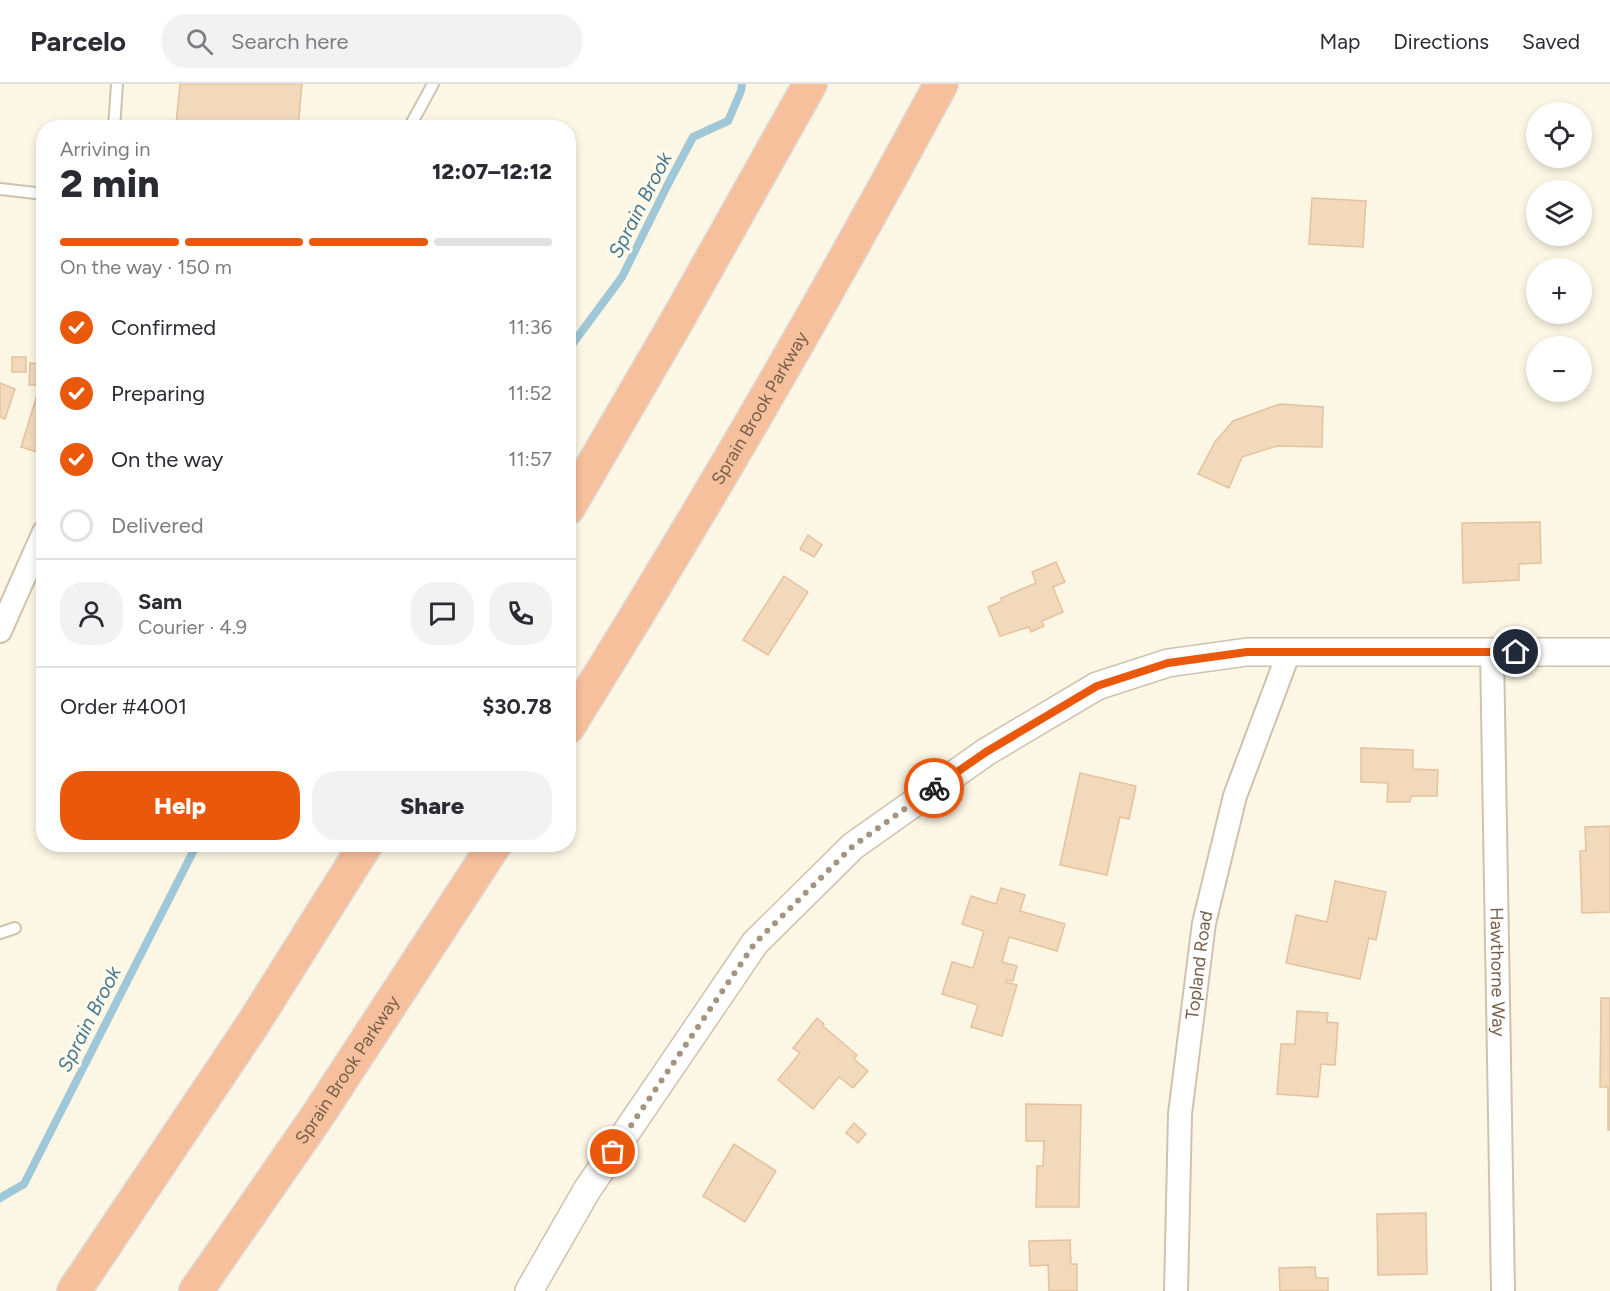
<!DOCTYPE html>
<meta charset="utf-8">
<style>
body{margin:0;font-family:Figtree,sans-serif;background:#f2f2f3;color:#2b2b33;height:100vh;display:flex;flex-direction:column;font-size:22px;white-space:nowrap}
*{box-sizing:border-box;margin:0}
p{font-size:20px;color:#7c7c81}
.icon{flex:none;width:33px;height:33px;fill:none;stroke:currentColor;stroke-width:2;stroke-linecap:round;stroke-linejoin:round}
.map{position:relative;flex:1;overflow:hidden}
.sheet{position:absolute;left:36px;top:36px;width:540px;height:732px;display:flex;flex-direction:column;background:#fff;border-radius:24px;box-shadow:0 3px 9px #0003}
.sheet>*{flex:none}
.buttons{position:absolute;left:1526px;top:18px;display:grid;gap:12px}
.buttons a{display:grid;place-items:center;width:66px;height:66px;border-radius:50%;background:#fff;box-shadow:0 3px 9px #0003;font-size:30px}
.pin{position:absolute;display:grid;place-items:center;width:51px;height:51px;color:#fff;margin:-26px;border:3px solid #fff;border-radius:50%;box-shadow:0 2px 6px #0007}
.courier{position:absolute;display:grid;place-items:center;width:60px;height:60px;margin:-30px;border:4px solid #ea580c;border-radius:50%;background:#fff;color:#222;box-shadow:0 2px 8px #0007}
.overview em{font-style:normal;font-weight:800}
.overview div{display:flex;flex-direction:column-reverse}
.overview{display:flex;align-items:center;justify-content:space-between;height:102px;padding:0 24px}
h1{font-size:39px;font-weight:800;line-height:45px}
.bar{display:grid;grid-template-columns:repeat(4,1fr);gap:9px 6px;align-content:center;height:72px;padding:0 24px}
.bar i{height:8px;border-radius:4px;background:#e1e1e2}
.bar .selected{background:#ea580c}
.bar p{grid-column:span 4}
.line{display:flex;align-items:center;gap:15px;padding:0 24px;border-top:2px solid #e1e1e2}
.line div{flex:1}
.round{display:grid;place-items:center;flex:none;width:63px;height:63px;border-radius:24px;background:#f2f2f3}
ol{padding:0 24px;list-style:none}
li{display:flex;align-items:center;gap:18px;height:66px}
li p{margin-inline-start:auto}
li .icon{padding:6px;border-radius:50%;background:#ea580c;color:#fff;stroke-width:4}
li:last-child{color:#7c7c81}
li i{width:33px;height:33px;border:3px solid #e1e1e2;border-radius:50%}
.primary-button{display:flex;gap:12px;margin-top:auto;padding:12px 24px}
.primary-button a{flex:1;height:69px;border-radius:24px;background:#ea580c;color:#fff;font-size:24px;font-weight:800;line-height:69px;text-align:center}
.primary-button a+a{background:#f2f2f3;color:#2b2b33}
header{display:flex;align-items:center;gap:36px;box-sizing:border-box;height:84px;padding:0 30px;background:#fff;border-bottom:2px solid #e1e1e2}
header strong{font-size:28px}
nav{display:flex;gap:33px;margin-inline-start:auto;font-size:21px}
.search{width:420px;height:54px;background:#f2f2f3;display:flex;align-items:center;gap:15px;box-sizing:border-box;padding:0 21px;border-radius:24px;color:#7c7c81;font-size:22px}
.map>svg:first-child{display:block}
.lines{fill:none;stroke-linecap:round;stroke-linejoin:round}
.stream{stroke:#9fc7d8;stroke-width:8}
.building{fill:#f2d9bc;stroke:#e5c29d;stroke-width:1.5}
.service-casing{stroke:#d0c2ae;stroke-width:14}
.minor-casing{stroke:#d0c2ae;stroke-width:26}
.tertiary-casing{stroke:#d0c2ae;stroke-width:30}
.motorway-casing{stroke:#ded9d4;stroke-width:36}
.service{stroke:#fff;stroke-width:10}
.minor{stroke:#fff;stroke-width:22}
.tertiary{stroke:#fff;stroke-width:27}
.motorway{stroke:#f7c09c;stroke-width:33}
.done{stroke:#a59580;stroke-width:6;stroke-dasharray:0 10.8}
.route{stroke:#ea580c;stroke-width:8}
.labels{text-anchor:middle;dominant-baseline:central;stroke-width:6;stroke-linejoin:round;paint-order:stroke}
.street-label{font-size:18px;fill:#76604a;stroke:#fffaeb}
.water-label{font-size:20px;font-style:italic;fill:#467990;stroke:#fffaeb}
</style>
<header>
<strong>Parcelo</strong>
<div class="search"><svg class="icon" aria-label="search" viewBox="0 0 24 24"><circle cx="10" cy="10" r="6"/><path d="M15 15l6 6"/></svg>Search here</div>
<nav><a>Map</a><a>Directions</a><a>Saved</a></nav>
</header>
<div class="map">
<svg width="1610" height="1207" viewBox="0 0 1610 1207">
<rect width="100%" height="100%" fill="#fcf7e5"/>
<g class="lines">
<g class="stream">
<path d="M568,266L622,193L668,100L693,53L728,37L741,7L742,0"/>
<path d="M0,1114L24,1100L197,760"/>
</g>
</g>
<g class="building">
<path d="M180,0H302L298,44H209L176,40Z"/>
<path d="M1312,114L1366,117L1363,163L1309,160Z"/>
<path d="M44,266V301H29L30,279L43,280Z"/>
<rect x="12" y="273" width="14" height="15"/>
<path d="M0,299L15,305L5,335L0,333Z"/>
<path d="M38,308L44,310V370L21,363Z"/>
<path d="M1280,320L1323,323L1322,363L1277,362L1242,373L1229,404L1198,390L1215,358L1233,337Z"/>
<path d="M1540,438L1541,479L1519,480V496L1463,499L1462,439Z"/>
<path d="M808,451L822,461L814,473L800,465Z"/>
<path d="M1056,478L1065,498L1053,503L1063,528L1042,537L1044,542L1031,548L1029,543L1000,552L988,523L1002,517L1001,514L1036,499L1032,488Z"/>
<path d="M784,492L808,508L768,571L743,556Z"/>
<path d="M1361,664L1413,666V685L1438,686L1437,712H1411L1410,718H1387L1388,699L1361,698Z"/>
<path d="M1080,689L1136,702L1129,735L1120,733L1107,791L1060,781Z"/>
<path d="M1610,742V828L1582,829L1580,767H1586L1585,743Z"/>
<path d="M1335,797L1386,808L1376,856L1369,854L1360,895L1286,879L1296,831L1327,838Z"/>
<path d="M1001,804L1025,811L1020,827L1065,840L1057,867L1009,853L1002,878L1017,882L1013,897L1007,896L1006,898L1017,901L1002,952L971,943L978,921L942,910L952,878L973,884L984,847L962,840L971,812L996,820Z"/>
<path d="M1601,914H1610V1046H1608V1003H1600Z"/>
<path d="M1297,927L1328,929L1327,938L1338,939L1335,981L1321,980L1318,1013L1277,1010L1281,960H1295Z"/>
<path d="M817,934L824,940L823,942L857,971L854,975L868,987L853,1004L839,993L813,1025L778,996L800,969L793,964Z"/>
<path d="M1026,1020L1081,1021L1079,1123H1036L1037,1082H1043L1044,1057H1026Z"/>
<path d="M854,1039L866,1050L858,1059L846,1049Z"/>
<path d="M734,1060L776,1087L745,1138L703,1112Z"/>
<path d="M1426,1129L1427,1190L1378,1191L1377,1130Z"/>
<path d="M1070,1156L1071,1180H1077V1207H1049L1048,1181L1030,1182L1029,1157Z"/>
<path d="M1315,1183L1316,1194H1328V1207H1280L1279,1184Z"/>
</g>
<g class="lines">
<defs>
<g id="service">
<path d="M114,44L117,0"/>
<path d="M409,44L433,0"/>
<path d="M0,105L44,110"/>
<path d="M0,849L15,844"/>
</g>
<g id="minor">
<path d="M0,547L44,448"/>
<path id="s1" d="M1492,568L1503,1207"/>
<path id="s2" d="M1176,1207L1180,1030L1204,839L1235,712L1289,568"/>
</g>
<path id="tertiary" d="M529,1207L587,1106L755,859L853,762L986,668L1097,602L1168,579L1247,568H1610"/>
<g id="motorway">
<path d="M568,424L678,235L810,0"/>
<path id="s3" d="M568,643C699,433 824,218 941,0"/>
<path d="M74,1207L253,940L366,760"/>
<path id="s4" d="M196,1207L316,1034L495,760"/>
</g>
</defs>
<use href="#service" class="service-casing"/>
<use href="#minor" class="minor-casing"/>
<use href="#tertiary" class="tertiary-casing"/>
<use href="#motorway" class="motorway-casing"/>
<use href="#service" class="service"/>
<use href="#minor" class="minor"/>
<use href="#tertiary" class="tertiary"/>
<use href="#motorway" class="motorway"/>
</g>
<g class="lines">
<path class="done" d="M613,1068L755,859L853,762L934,704"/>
<path class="route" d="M934,704L986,668L1097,602L1168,579L1247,568H1516"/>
</g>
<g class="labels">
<g class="street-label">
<text stroke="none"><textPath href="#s3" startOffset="372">Sprain Brook Parkway</textPath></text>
<text stroke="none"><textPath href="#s2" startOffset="327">Topland Road</textPath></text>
<text stroke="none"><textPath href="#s1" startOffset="320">Hawthorne Way</textPath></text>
<text stroke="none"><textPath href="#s4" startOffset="268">Sprain Brook Parkway</textPath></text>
</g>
<g class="water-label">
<text transform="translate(640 121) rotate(-63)">Sprain Brook</text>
<text transform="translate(89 935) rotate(-63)">Sprain Brook</text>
</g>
</g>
</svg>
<div class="buttons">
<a><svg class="icon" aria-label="locate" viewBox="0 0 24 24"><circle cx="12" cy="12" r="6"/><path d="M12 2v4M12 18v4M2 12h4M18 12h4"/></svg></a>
<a><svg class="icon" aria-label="layers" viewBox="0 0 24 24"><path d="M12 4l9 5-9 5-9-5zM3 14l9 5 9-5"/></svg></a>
<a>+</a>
<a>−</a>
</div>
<div class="pin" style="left:613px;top:1068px;background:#ea580c"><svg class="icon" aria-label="bag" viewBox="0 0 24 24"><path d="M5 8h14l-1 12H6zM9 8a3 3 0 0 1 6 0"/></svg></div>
<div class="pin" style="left:1516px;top:568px;background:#1f2937"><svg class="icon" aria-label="home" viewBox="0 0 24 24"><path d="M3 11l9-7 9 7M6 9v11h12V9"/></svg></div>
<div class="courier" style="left:934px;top:704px"><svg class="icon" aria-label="bike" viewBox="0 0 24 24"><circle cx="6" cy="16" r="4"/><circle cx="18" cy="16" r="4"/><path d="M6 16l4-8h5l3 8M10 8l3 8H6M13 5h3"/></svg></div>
<section class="sheet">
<div class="overview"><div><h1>2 min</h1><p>Arriving in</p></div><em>12:07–12:12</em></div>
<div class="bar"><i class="selected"></i><i class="selected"></i><i class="selected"></i><i></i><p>On the way · 150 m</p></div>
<ol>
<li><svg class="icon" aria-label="check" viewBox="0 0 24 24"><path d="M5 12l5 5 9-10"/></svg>Confirmed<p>11:36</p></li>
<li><svg class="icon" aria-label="check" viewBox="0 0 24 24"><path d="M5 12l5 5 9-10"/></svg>Preparing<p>11:52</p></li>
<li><svg class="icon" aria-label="check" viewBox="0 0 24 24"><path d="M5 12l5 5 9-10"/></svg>On the way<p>11:57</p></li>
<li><i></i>Delivered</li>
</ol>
<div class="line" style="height:108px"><a class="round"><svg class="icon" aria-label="person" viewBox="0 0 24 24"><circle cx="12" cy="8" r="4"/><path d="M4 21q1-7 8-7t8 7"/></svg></a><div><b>Sam</b><p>Courier · 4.9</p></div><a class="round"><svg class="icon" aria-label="chat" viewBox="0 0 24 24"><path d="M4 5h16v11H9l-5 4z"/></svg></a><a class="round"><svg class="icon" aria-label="phone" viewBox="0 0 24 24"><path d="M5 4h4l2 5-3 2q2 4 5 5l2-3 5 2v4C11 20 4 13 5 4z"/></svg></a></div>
<div class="line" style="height:78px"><div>Order #4001</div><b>$30.78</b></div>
<div class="primary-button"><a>Help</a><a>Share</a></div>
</section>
</div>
